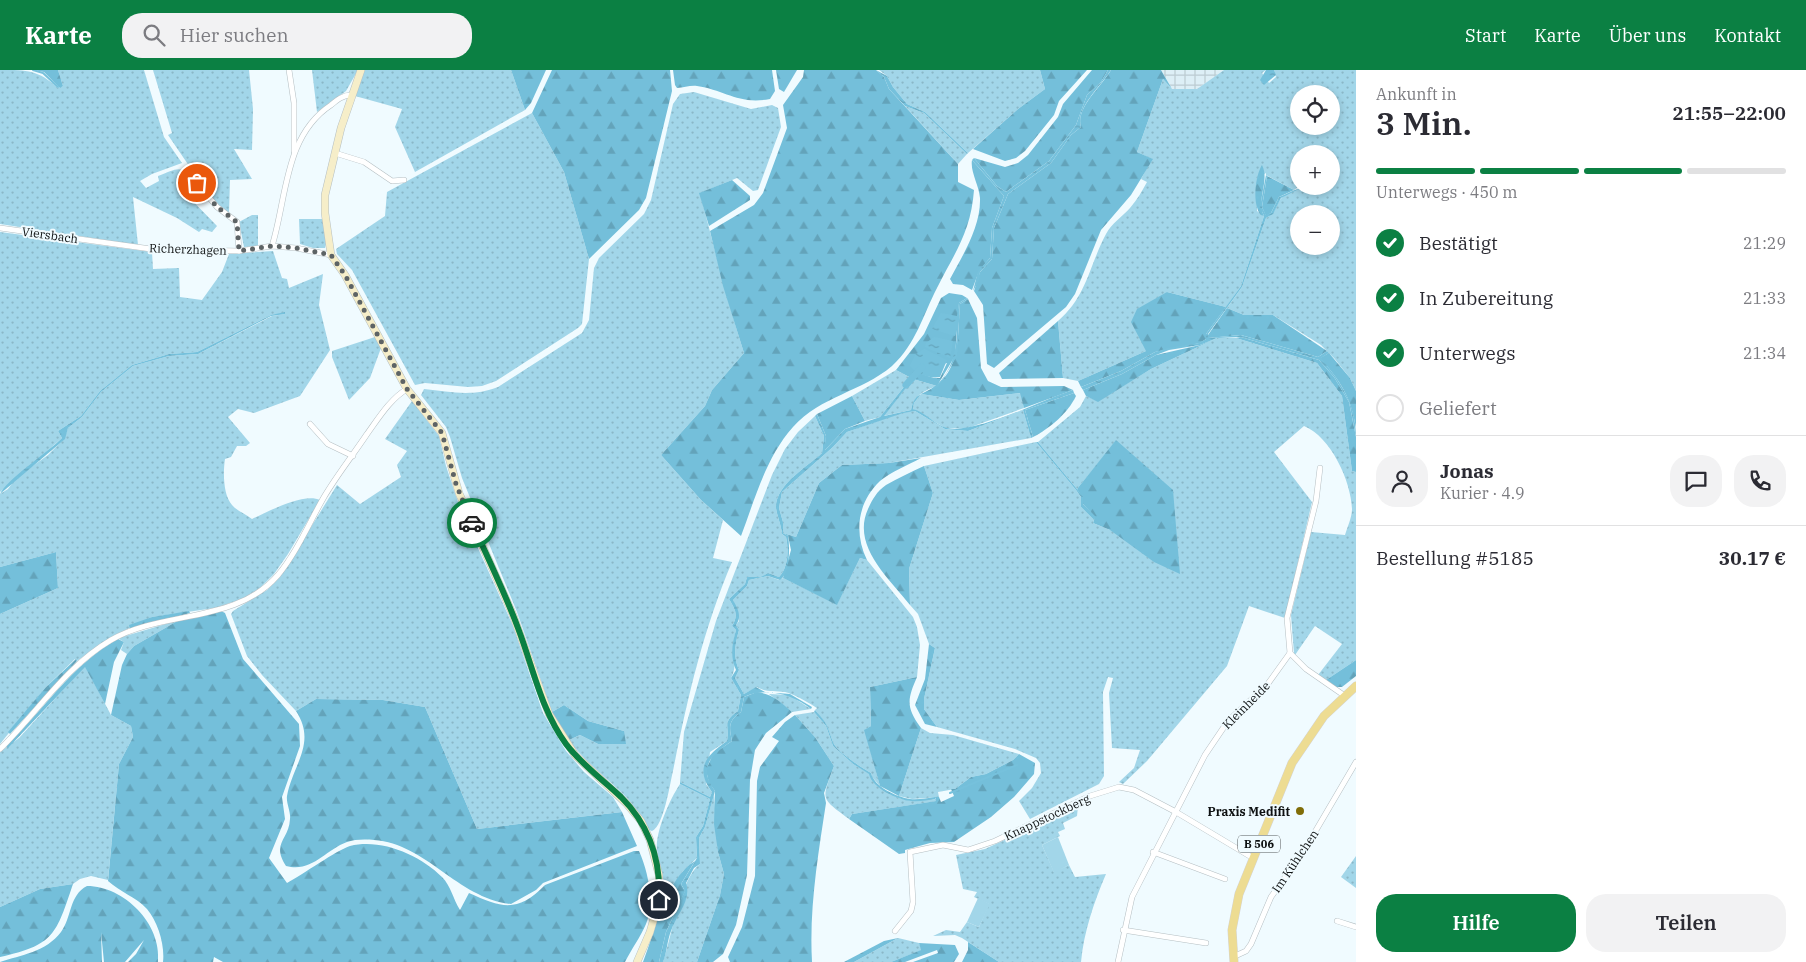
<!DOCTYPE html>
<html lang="de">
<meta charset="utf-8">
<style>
body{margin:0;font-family:"IBM Plex Serif",serif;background:#f2f2f3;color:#2b2b33;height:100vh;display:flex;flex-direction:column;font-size:19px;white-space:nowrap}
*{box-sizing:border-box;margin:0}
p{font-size:16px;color:#7c7c81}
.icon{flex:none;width:28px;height:28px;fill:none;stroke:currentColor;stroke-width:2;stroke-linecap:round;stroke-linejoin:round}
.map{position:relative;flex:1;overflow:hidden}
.details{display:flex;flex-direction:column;background:#fff;width:450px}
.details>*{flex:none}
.controls{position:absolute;left:1290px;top:15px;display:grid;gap:10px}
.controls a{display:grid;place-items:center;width:50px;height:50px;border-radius:50%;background:#fff;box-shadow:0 2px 8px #0003;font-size:25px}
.pin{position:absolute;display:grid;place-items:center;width:42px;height:42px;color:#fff;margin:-21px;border:2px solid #fff;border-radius:50%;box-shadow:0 1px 5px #0007}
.courier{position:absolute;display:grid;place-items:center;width:50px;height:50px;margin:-25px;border:4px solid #0b8043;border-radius:50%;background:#fff;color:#222;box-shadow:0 1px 6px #0007}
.overview em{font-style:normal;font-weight:600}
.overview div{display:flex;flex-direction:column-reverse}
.overview{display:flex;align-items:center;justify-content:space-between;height:85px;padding:0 20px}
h1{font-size:32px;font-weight:600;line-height:38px}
.bar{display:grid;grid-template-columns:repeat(4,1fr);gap:8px 5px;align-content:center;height:60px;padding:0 20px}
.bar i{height:6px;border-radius:4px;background:#e1e1e2}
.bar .active{background:#0b8043}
.bar p{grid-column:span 4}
.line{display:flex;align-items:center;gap:12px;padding:0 20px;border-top:1px solid #e1e1e2}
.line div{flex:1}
.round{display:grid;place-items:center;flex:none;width:52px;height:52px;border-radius:20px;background:#f2f2f3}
ol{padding:0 20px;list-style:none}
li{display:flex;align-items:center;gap:15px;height:55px}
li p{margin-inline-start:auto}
li .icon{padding:5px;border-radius:50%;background:#0b8043;color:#fff;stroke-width:4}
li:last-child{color:#7c7c81}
li i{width:28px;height:28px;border:2px solid #e1e1e2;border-radius:50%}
.cta{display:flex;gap:10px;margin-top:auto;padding:10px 20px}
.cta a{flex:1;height:58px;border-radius:20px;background:#0b8043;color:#fff;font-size:20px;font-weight:600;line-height:58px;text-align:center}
.cta a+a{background:#f2f2f3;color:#2b2b33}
header{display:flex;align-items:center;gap:30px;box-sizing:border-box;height:70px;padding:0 25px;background:#0b8043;color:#fff}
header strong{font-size:24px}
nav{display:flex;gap:28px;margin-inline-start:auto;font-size:18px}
.search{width:350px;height:45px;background:#f2f2f3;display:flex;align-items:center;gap:12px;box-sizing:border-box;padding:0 18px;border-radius:20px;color:#7c7c81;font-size:19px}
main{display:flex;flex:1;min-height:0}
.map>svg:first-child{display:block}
.industrial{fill:url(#industrial-grid)}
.grass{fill:url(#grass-dots);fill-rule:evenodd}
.forest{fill:url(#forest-firs);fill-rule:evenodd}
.garden{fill:#a2d6e9}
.water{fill:url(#water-ripples)}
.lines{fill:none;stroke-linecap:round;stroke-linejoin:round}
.stream{stroke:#76c1dc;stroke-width:2}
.canal{stroke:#76c1dc;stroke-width:7}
.street-casing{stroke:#b5bfc3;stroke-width:6}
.secondary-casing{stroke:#b5bfc3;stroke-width:8}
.primary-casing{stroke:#d4d4d4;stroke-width:9}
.street{stroke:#fff;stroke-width:5}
.secondary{stroke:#f6eec9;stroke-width:7}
.primary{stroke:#eddc92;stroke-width:8}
.done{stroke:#5d6365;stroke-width:5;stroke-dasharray:0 9}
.route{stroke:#0b8043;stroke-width:6}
.poi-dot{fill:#806d08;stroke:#f0fbff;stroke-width:2}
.labels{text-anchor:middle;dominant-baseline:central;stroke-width:4;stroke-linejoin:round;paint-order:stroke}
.shield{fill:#f0fbff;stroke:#525759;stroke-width:1}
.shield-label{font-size:11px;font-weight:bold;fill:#0e1112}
.street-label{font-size:12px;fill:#0e1112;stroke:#f0fbff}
.poi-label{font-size:12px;font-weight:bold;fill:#0e1112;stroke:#f0fbff;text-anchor:end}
</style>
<header>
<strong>Karte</strong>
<div class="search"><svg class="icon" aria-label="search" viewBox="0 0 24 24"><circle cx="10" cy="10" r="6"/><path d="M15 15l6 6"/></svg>Hier suchen</div>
<nav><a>Start</a><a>Karte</a><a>Über uns</a><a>Kontakt</a></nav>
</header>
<main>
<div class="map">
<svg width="1356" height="892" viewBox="0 0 1356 892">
<defs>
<pattern id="industrial-grid" width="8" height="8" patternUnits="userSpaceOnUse" patternTransform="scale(1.25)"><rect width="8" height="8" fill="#ddeff6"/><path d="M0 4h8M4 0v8" fill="none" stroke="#bcccd2"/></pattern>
<pattern id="grass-dots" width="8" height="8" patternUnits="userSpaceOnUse" patternTransform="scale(1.25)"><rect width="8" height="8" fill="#a2d6e9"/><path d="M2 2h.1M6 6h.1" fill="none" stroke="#8ab7c7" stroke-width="1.8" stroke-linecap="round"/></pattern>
<pattern id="forest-firs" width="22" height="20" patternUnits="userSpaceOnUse" patternTransform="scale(1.25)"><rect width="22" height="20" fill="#74bfda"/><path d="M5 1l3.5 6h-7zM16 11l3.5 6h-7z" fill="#63a3ba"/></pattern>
<pattern id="water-ripples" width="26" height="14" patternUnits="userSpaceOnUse" patternTransform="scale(1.25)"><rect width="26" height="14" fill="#76c1dc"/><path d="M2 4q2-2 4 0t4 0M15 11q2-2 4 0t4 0" fill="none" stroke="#65a5bc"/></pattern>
</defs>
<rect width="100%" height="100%" fill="#f0fbff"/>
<path class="industrial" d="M1161,0H1224L1197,19H1172Z"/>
<g class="grass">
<path d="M0,0C28,0 38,0 58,18L63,16L58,0H144L164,67L182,93L152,104L140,111L146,118L159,111L158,106C177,99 182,93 194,112L182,120L217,156L212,162L202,159L199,162L177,148L133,127L138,175L0,154Z"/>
<path d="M153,0H249L253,39L252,80L234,79L252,109L230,110L229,143L213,131L168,65L172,63Z"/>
<path d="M312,0H358L346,21L317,42Z"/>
<path d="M364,0H511L525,40L415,102L395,57L402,39L355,26Z"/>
<path d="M879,0H1040L1045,19L1018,39L968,83L925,42L907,34L893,17L887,6Z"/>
<path d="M1224,0H1266L1262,3L1269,13L1276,7L1274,0H1356V321L1350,308L1334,288L1321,275L1273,245H1244L1227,238L1242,217L1266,148C1275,143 1275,138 1280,130C1290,116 1316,116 1331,116V84H1299L1300,116L1294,120L1266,105V103L1257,109V141L1264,146L1241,216L1226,237L1167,222L1146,281L1078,311L1063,308L1058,251C1087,226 1089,196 1106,164C1112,153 1122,147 1130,138C1137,130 1142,121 1147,112L1141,109L1152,89L1137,82L1163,9L1172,19H1197ZM1299,24H1331V56H1299ZM1299,144H1331V176H1299Z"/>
<path d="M694,22L751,39L772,35L778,38L781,57L758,120L753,121L737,108L700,123C714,177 727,230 744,283L712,320L705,336L661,385L701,430L723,450L713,488L732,492C703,560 687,630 673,701C670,713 664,756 652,761L649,760C642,749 636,738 627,728C608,708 585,693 569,670L580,665L598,674L624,661L588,651L564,635L552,642L517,542L462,408L450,367L446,357L421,325L424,319C451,322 473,327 498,317L582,263L589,250L594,198L599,188L644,144L651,130L673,34L680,24Z"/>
<path d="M905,36L924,43L967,84L958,94Z"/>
<path d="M532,43L564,102L589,189L582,254L578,258L496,311L482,316L468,317L425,313L415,315L352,200L337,184L336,179L385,146L387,122Z"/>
<path d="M252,145H258V176L244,177L239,152Z"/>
<path d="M299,149H323L326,174L325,178H313L300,174Z"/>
<path d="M0,162L152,182L153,199L179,198L180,227L202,230L222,202L229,184L273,181L282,208L287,209L289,218L323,204L319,235L330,280L300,326L254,343L238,339L228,347L250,373L246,376H237L231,387L225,389C223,402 223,425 232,435C237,441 246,444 252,449C267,442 304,422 320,430L288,484L274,504L260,518L242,529L215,538L152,547L113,566L77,591L75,589L45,618L0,674V544L58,518L56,482L0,497V424L8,419L16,408L48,385L64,369L68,358L82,347L101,322L133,296L169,286L198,284L272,246L285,244L271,245L197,282L169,284L132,295L100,321L81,346L58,361L62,368L0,422Z"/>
<path d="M375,267L381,278L370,308L349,330L332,287V281Z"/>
<path d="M1217,268H1236L1317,293L1342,326L1352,401L1356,402V590L1326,610L1318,605L1342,574L1315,556L1295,585L1294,583L1291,545L1311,462L1345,465C1347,458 1352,447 1352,439C1351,411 1331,367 1304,356L1274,382L1312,432L1285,548L1249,536L1227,596L1147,691L1123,714L1119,712L1134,698L1140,680L1112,678L1109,623L1113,608L1108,607L1103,622L1104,706L1099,714L1030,749L1019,731L1032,718L1041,703L1040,693L1036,688L1015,679L937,657L924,639V629L935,578L929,574L918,544L910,535L909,499L933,423L924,396L1036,372L1076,420L1081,427V437L1094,450L1093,453L1110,460L1117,370L1077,419L1038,372L1080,337L1086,326L1098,331L1151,299Z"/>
<path d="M896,300L911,308L880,347L865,351L852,326Z"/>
<path d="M913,309L937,316C924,321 914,325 911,340L883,346Z"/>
<path d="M1021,323L1024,338L968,358H945L913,339L914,333L921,324L959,330Z"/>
<path d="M412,331L439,366L446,396L460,438L513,556L543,643L566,681L584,702L613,727L622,742L477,759L425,637L383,630L316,629L296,641L262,605L247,586L231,544L233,541L267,520L280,507L337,415L360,434L401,407L397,395L407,381L385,369Z"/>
<path d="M1023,340L1031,368L889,393L842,395L819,413L796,467L783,463V452L779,438L782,422L833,377L847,362L903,342L915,341L945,359L968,361Z"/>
<path d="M815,346L824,366L822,383C807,397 775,415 776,438C777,446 781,454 782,464L786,467C789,480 788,498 779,507L768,503L762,507H747L745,514L729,529C735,539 739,545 732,556L736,560C731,577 739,594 731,608L741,625L738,641C721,653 730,655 727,671L710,682L706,714L712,722L710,727L680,712L684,662L716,551L772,405L785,379L798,362Z"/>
<path d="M860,488L867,490L913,547L917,557L920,575L917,607L870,617L871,656L865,660L880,716L872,707L871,703C862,698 838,682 834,674C827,657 828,655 815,640L817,638C811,634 794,624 785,622C774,620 767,623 757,617L744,624L735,608L739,600C733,587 735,574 739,560L736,555L739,551L733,530L747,516L749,510L768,506L779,510L783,508L837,534Z"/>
<path d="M179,550L134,576L127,584L121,580L124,572L119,569L122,567Z"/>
<path d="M85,596L111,645L131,656L133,667L119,694L108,810L91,806L80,809L73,814L40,819L0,837V682L19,668Z"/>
<path d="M769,624L789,625L811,639L792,642Z"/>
<path d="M814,642L826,656L833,676L853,694L870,704L879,717L899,728L911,731L936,729L937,731L852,744L849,749C819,727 822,730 834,696L815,667L795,645Z"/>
<path d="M921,658L930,663L953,665L1019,684L1013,690L986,704L971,707L955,719L938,722L939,727L912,729L899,726Z"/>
<path d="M680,714L710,729L703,756L696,767L697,788L682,802L662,838C664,817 660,800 657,780C655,762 670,729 680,714Z"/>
<path d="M714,724L718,782L724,804L720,825L697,892H663C671,869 681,807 700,794L699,768L705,757Z"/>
<path d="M1078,736L1077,746L1063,753L1065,759L1058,762L1060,766L1042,775L1054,802L1069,795L1075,807L1106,804C1094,832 1084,861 1081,892H999L962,868L955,865L933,866L946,860L960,862L967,852L979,857L989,834L974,827L977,822L963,819L956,785L985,779Z"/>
<path d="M1356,786V818L1341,807Z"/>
<path d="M898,868L919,873L922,880L891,892H854Z"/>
</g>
<g class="forest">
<path d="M34,0H58L63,16L60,18L44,2Z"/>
<path d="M511,0H546L531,33L525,40Z"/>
<path d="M552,0H670L672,21L646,128L639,140L589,189L564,102L532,43Z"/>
<path d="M673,0H772L775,21L770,29C738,35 725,20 697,16C690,15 684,18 677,18L675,15Z"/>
<path d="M776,0H797L784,22L779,19Z"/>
<path d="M804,0H876L884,7L889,19L958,94V112L974,120C971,162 955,182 937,218C923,245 916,274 892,296C861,322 821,326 793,357C766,387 755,429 741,466L701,430L661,385L705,336L712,320L744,283L723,216L710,161L754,135L763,123L787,58L783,35L803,7Z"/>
<path d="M1040,0H1087L1059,31L1054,45L1025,81L1016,88L1005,91L973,79L1018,39L1045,19Z"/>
<path d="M1092,0H1108L1101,12L1087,25L1076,55L1049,91L1006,122L997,116L974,88L1005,97L1018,93L1028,85L1058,47L1063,34Z"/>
<path d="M1111,0H1161L1172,19L1163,9L1137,82L1153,89L1131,125L1101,160L1075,224L1066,237L994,298L987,294L983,235L974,221L980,202L992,189L994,158L1008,124L1051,93L1071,65L1081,57C1075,38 1102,16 1111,0Z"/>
<path d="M972,90L1004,126L992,158L990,188L979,201L972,220L963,215L953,214L950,209C963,185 981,156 980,128C979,115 970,102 972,90Z"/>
<path d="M1262,95C1270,111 1256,129 1264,146L1261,145C1252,135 1255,106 1262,95Z"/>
<path d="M1267,106L1294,120L1279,127L1271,143L1266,146L1262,137Z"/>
<path d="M732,110L750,126V130L709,156L699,123Z"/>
<path d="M1167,222L1226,237L1206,264V269L1200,273L1155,282L1121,301L1081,317L1078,311L1146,281L1131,252L1137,239Z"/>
<path d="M949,223L962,225L967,228L959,233L955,286L937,316L913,309L896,300L924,264L941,228ZM947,293L940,308H934L916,302Z"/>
<path d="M968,229L977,248L981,298L988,311L1001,317L1064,316L1073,320L1024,338L1020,323L959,330L921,324C962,307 957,272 960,234Z"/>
<path d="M1227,238L1244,245H1273L1327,281L1318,287L1241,265L1208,268V265Z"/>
<path d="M1058,251L1063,308L1002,309L999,303Z"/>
<path d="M1241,267L1319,290L1334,307L1349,332L1356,367V402L1352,401L1342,326L1317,293L1236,268Z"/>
<path d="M1217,268L1151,299L1098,332L1086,326L1083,320L1122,304L1156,285L1200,275Z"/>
<path d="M1329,283L1350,308L1356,321V357C1350,325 1341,312 1320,288Z"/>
<path d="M1074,323L1076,326C1068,343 1049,359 1033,367L1025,340Z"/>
<path d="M852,326L865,351L845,359L824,381L826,366L817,344Z"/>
<path d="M1116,370L1173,420L1180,504L1154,492L1110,460L1093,453L1095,447L1083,434L1082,427L1077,419Z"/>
<path d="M921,388C908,395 891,402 880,411C857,433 854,463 867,490L860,488L837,535L783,508L791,480L788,466L783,463L796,467L819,413L842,395L889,393Z"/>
<path d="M924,396L933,423L909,499L910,535C890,509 851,476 868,439C872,430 877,421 886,415C898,408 911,402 924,396Z"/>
<path d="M56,482L58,518L0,544V497Z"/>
<path d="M189,541L190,543L130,559L129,555L152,547Z"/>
<path d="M221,541L225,543L243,589L299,654L300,676L282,727L285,749L269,788L287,813C302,805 337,780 350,776C381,768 420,785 442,807C451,816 453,829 460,840L469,823C502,838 518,843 545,815L634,781H639C648,801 655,833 646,854C641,866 631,880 625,892H223L214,887L213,892H163C165,875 158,852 147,839C136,827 120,822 108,811L119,694L133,667L131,656L111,645L122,595L127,584L134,576L179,550Z"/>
<path d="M118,569L124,572L114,592L105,634L85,597L8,678L6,676C44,640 71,595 118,569Z"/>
<path d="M929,574L935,578L924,629V639L937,657L925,654L915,635L925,609Z"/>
<path d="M76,589L77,591L10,664L8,662L45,618Z"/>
<path d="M1356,590V606L1342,617H1335L1326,610Z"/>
<path d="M917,607C907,630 906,637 921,658L899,726L880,716L864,660L871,656L870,617Z"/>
<path d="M757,622C772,624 780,631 792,642L766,663L755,680L750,710L747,805L736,855L723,884L713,892H697L720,825L724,804L718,782L714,754L715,721L709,713L706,700L713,684L732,671C729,657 728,651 741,642L744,627Z"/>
<path d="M316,629L383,630L425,637L477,759L622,742L637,776L543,813L536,820L511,834C457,828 427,774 374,770C367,769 354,769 347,772C325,780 312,803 286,796C271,773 289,770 290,749C291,742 286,733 287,726C293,694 317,673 296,641Z"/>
<path d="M564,635L588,651L624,661L626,674H598L580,665L569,670L552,642Z"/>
<path d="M795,645L815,667L834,696L824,723L826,733C818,785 809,839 812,892H730L728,887L742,857L755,806L757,711L760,697L779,671L772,667L785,652Z"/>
<path d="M1019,684L1035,693L1034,704L1014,727L991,747L954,772L930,773L905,780V783L899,784L849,749L852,744L936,731L935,727H939L941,732L954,726L951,719H955L971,707L986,704L1013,690Z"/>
<path d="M695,791L681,814L685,821L666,862L659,892H643C655,862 666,808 695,791Z"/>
<path d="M73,814C56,864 55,875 0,887V837L40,819Z"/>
<path d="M87,816C124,816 162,854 158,892H128L136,884L144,870L125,892H104L101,862L102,892H0C21,885 46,882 61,862C72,847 69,825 87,816Z"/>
<path d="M898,868L854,892H844L884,871Z"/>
<path d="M968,872L999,892H962L968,880Z"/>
<path d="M919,873L955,875L959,884L954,892H913L938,883L937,880L905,892H891L921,880Z"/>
</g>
<g class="garden">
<path d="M1058,767L1069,795L1054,803L1042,775Z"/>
<path d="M978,828L990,834L979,857L967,852Z"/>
</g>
<g class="water">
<path d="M876,0L887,6L893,17L907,34L925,42L968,83L967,84L924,43L905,36L889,19L884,7Z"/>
<path d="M1108,0H1111C1102,15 1075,38 1081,57L1071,65L1051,93L1008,124L994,158L992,189L980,202L979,210L973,221L978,201L990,188L992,158L1004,126L972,90L974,88L997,116L1006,122L1049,91L1076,55L1087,25L1101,12Z"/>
<path d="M1266,0H1274L1276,5L1264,15L1260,10Z"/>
<path d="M1266,105L1267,106L1262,137L1266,145L1271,143L1279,127L1305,116L1281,128L1273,144L1266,148L1242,217L1208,264V268L1241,265L1318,287L1327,281L1329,283L1321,288C1341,313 1356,333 1356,367L1349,332L1334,307L1319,290L1241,267L1217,268L1200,275L1169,280L1156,285L1122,304L1083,320L1081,317L1121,301L1155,282L1168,278L1199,273L1206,269V264L1241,216L1264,146L1260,137Z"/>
<path d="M967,228L968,229L960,234L957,286L938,317L921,324L914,333L913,339C925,342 935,355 947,358C977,364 1041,330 1073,320L1074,323L1025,340L1033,367L1031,368L1023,340L968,361L945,359L915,341L903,343L847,362L833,377L782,422L779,438L783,452V463L788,466C790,477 790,504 780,510L768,506L749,510L747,516L733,530C738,539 742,546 736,555L739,560C735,574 733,587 739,600L735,608L744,624L756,617L765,622L790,624L812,637L811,639C792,624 766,617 744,627L741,642C728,651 729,657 732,671C712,685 697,696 715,721L705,757L699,768L700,794L694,798L686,813C692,831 676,845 671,861C667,871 667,882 663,892H659L666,862L685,821L681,814L697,788L696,767L703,756L710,729L680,714V712L710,727L712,722C694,698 707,685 727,671C730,655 721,653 738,641L741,625L731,608L736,600C730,587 732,574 736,560L732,556C739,545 735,539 729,529L745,514L747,507H761L768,503L779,507C788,498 789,480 786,467L782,464C781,454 777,446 776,438C775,415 807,397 822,383L824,366L815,346L817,344L826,366L825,380L845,359L880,347L911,308L913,309L884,346L911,340C915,319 927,326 937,315C953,299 957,278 957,258L955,266L932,259L941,243L957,246L959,233Z"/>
<path d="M285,242V244L271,246L198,284L169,286L133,296L101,322L82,347L68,358L65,369L0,424C5,411 48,382 62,368L58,361L81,346L100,321L132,295L169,284L197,282L271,245Z"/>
<path d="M934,267L953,271L950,288L925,277L926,273Z"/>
<path d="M924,279L947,290L940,307C929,309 917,304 910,296L915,285Z"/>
<path d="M1036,372H1038L1077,419L1083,427V434L1096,447L1094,450L1081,437V427L1076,420Z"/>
<path d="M815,640C829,655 827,657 834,674C838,682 862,698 871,703C874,717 897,727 910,729C918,730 927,728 935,727V729C928,730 919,732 911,731C898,730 872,718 869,704L853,694L833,676L826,656L814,642Z"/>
</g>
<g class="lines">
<g class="stream">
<path d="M33,0L43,3L58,17"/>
<path d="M950,723L1017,695"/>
</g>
<path class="canal" d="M906,315L922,297"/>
<defs>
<g id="street">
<path d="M289,0L294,33V81"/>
<path d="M335,83L364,92L392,111L404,110"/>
<path d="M197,113L217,137L237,152L239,181"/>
<path d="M0,158L151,179L239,181L272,176L296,178L331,185"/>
<path d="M272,176C287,128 284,66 331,35C337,30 343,25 351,25"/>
<path d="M310,354L328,374L353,386"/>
<path d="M1320,398L1316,431L1287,548L1290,583L1306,599L1345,626"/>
<path d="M0,679C37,643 65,597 111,570C163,540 236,554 278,505C297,482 309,453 324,427C337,405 353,385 367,364C378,349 390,329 407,319"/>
<path d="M1153,782L1225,809"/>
<path d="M1337,851L1356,857"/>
<path d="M1123,860L1206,873"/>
<path d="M895,861L911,841L913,832L910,782L943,775L968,780L995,771L1090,726L1119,717L1134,720L1176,742L1253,788"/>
<path d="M1233,887L1246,881L1251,874L1271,827L1305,779L1356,692"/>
<path d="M1118,892L1132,827L1205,685L1228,651L1267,615L1290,583"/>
</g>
<path id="secondary" d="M361,0L341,58L325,125V143L331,185L345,205L407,319L442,363L459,423L513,545L549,644L575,685L626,733L641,751L650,770L659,805V831L650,862L637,892"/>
<path id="primary" d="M1234,892L1232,860L1239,824L1292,693L1324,646L1356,616"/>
</defs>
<use href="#street" class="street-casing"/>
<use href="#secondary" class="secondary-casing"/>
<use href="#primary" class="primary-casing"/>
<use href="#street" class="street"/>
<use href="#secondary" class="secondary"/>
<use href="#primary" class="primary"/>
</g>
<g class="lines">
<path class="done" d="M197,113L217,137L237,152L239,181L272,176L296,178L331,185L345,205L407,319L442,363L456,414L472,453"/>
<path class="route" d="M472,453C488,488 505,523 518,558C533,597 541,640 566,674C582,695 602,709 621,727C649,755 661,791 659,830"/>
</g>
<circle class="poi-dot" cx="1300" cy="741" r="5"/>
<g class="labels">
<rect class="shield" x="1238" y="765.5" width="42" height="17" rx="4"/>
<g class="shield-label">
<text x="1259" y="774">B 506</text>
</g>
<g class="street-label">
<text transform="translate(50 165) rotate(8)">Viersbach</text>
<text transform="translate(188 179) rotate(2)">Richerzhagen</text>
<text transform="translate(1246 635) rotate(-45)">Kleinheide</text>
<text transform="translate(1047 747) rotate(-25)">Knappstockberg</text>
<text transform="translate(1295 791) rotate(-56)">Im Kühlchen</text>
</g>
<g class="poi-label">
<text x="1290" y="741">Praxis Medifit</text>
</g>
</g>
</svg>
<div class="controls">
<a><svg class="icon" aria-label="locate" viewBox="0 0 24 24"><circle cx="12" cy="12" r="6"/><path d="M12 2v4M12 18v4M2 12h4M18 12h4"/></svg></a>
<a>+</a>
<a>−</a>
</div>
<div class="pin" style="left:197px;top:113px;background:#ea580c"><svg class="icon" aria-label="bag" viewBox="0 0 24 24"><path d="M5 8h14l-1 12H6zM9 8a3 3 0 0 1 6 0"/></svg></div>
<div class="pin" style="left:659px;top:830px;background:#1f2937"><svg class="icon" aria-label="home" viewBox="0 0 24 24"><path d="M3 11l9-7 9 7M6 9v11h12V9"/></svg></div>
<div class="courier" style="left:472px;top:453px"><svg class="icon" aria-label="car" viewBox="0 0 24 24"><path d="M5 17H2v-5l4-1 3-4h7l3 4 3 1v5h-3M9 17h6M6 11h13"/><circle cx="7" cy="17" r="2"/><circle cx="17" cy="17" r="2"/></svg></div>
</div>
<section class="details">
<div class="overview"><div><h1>3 Min.</h1><p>Ankunft in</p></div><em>21:55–22:00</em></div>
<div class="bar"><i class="active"></i><i class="active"></i><i class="active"></i><i></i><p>Unterwegs · 450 m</p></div>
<ol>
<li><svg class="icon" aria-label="check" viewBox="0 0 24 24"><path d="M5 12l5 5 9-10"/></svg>Bestätigt<p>21:29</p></li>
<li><svg class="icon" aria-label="check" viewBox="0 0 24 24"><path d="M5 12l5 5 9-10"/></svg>In Zubereitung<p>21:33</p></li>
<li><svg class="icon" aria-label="check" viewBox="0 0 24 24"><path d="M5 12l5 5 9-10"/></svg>Unterwegs<p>21:34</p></li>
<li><i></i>Geliefert</li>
</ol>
<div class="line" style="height:90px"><a class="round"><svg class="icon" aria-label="person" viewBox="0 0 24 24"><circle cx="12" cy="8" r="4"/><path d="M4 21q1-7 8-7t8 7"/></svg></a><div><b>Jonas</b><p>Kurier · 4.9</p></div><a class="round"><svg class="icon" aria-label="chat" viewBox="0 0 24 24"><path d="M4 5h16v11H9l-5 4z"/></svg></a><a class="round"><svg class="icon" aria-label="phone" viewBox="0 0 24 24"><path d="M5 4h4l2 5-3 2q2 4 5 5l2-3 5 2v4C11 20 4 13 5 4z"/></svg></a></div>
<div class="line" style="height:65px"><div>Bestellung #5185</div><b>30.17 €</b></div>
<div class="cta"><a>Hilfe</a><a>Teilen</a></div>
</section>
</main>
